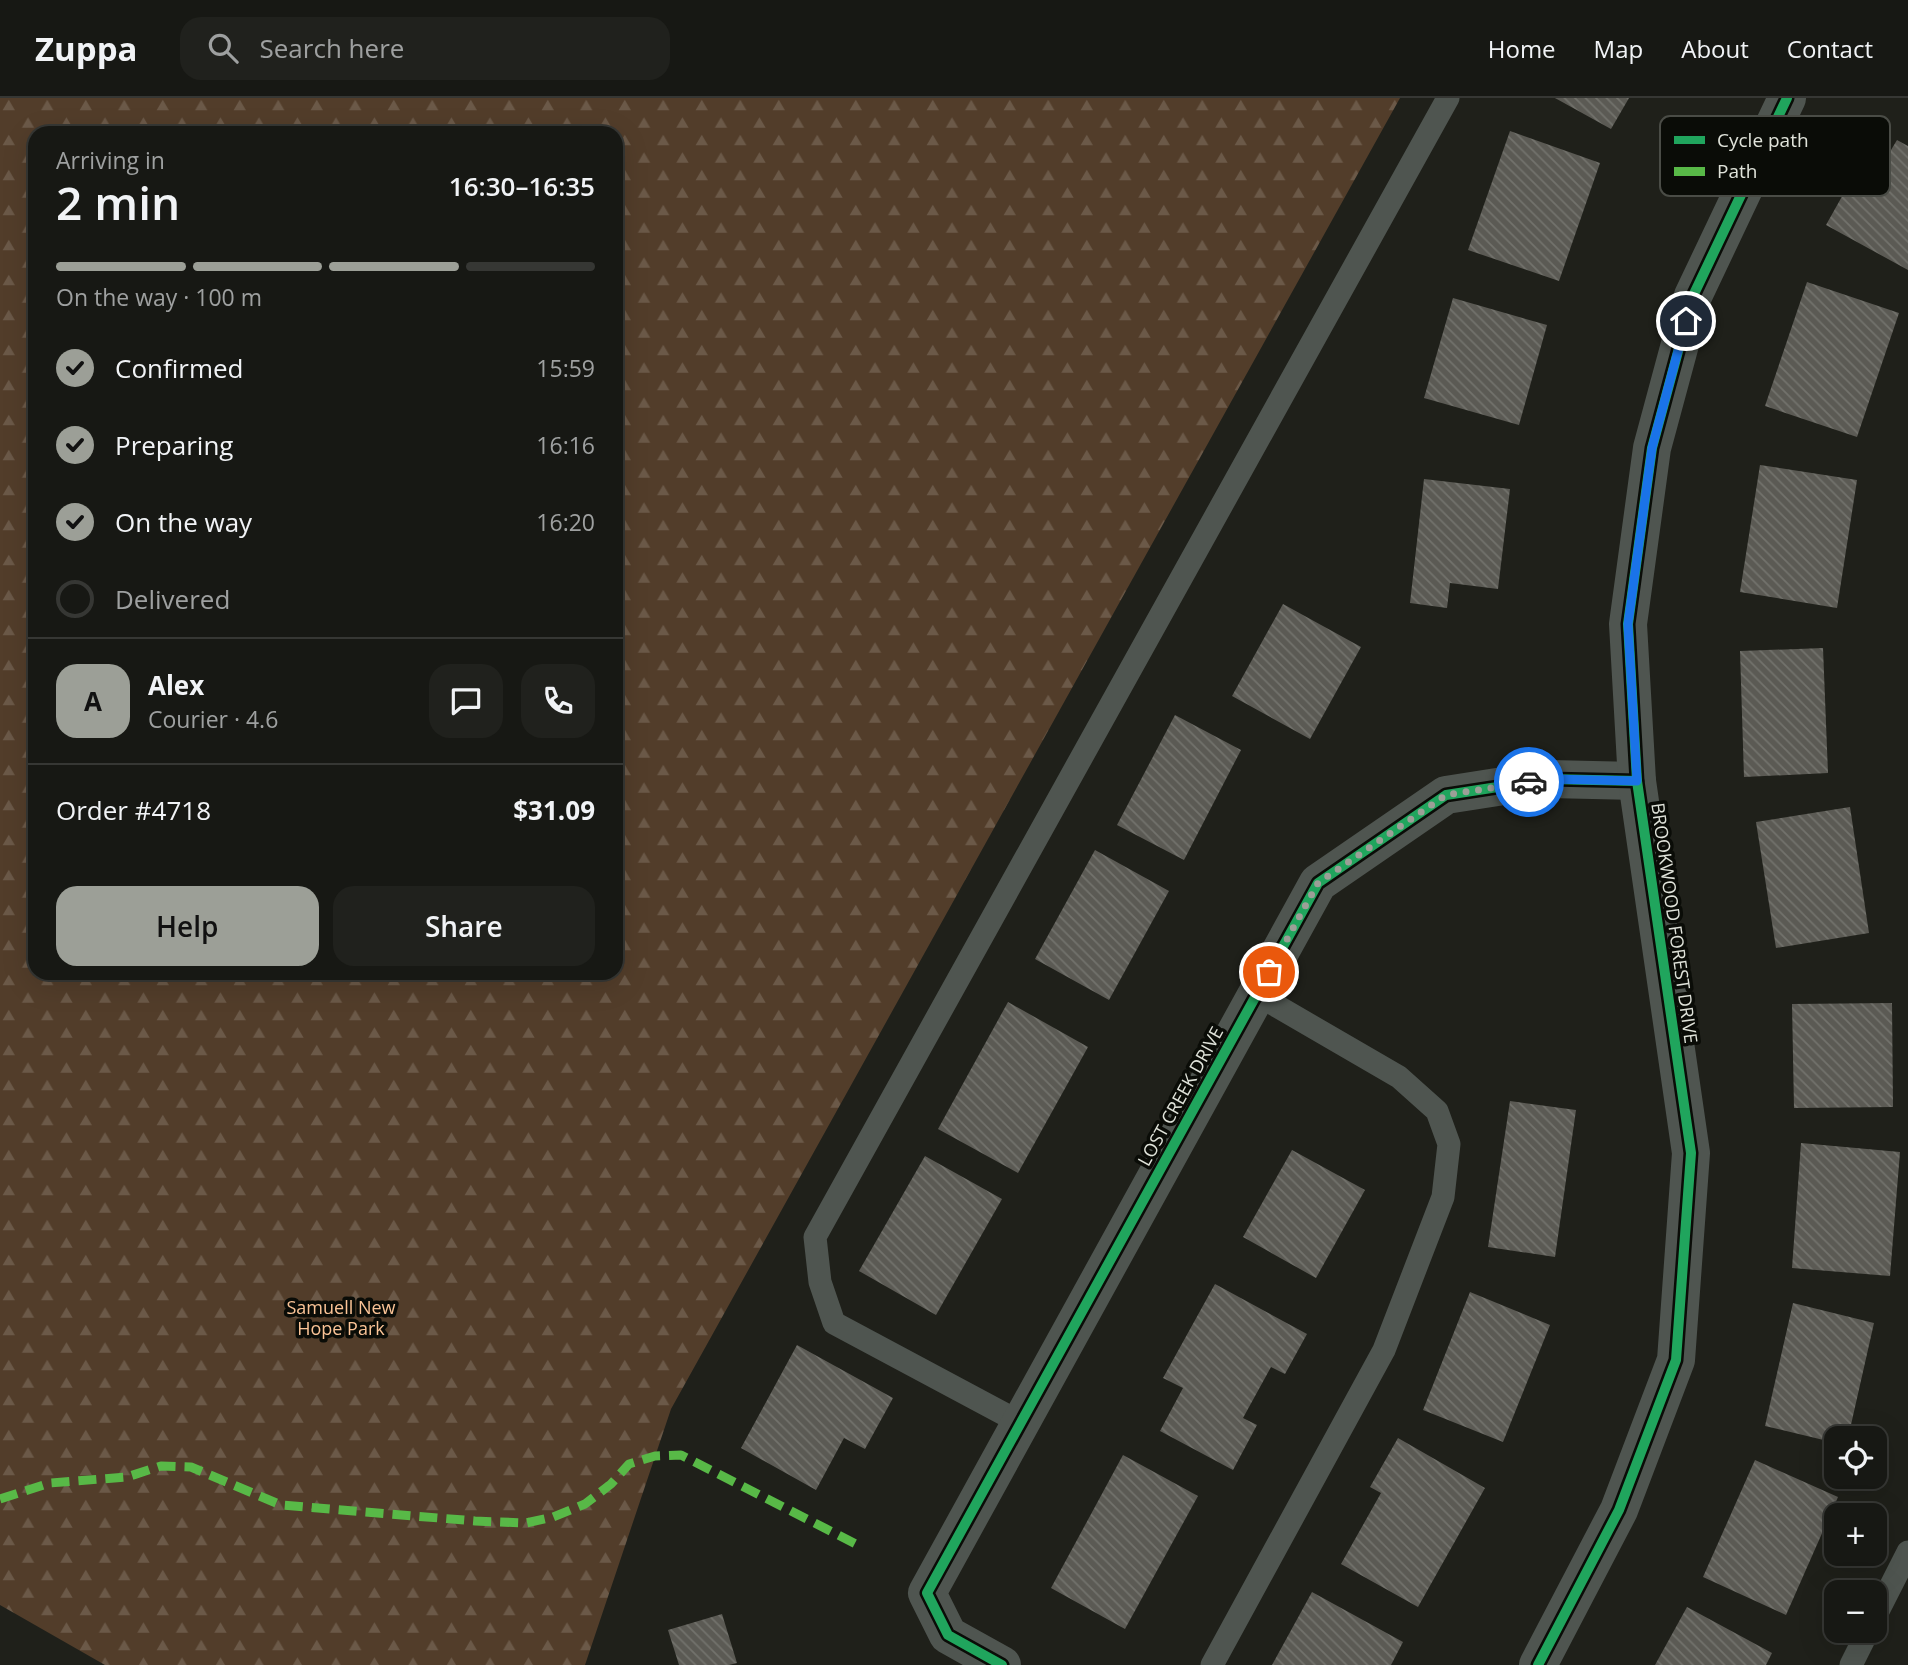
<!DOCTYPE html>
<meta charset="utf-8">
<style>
body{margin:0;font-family:"Open Sans",sans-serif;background:#20211d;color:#f1f3f6;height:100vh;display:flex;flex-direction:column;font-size:26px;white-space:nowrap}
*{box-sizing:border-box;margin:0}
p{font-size:23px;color:#9ea0a0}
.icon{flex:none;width:38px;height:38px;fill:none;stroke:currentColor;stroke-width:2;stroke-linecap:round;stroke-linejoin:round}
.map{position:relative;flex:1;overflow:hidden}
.side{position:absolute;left:28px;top:28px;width:595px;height:854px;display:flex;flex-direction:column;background:#171814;border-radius:21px;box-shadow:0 7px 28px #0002,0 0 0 2px #363734}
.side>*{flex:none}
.tools{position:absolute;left:1824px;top:1328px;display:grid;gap:14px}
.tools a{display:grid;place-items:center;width:63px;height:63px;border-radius:14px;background:#171814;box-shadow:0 7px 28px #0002,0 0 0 2px #363734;font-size:35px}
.pin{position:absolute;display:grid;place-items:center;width:60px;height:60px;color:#fff;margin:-30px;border:4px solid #fff;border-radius:50%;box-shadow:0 2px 7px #0007}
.courier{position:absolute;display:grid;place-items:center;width:70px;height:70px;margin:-35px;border:5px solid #1a73e8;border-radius:50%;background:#fff;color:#222;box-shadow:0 2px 9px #0007}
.overview em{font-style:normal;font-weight:600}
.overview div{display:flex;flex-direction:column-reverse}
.overview{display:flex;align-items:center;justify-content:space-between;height:119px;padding:0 28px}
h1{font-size:46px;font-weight:600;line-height:52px}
.bar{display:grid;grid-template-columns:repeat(4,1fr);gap:10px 7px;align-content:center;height:84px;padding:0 28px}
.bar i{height:9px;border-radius:5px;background:#363734}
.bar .on{background:#9c9f97}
.bar p{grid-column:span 4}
.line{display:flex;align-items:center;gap:18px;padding:0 28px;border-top:2px solid #363734}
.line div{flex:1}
.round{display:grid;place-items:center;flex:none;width:74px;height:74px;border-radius:21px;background:#20211d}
ol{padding:0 28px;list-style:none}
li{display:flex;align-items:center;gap:21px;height:77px}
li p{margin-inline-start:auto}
li .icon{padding:7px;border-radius:50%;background:#9c9f97;color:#111;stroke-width:4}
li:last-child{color:#9ea0a0}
li i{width:38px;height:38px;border:4px solid #363734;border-radius:50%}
.cta{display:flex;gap:14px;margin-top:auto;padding:14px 28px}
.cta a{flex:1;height:80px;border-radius:21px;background:#9c9f97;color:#111;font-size:28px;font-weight:600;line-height:80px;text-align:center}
.cta a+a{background:#20211d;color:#f1f3f6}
header{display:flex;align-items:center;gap:42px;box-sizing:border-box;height:98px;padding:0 35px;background:#171814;border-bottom:2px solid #363734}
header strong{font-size:33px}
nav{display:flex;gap:38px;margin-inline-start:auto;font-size:24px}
.search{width:490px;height:63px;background:#20211d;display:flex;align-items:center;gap:18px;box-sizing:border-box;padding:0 24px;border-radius:21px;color:#9ea0a0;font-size:26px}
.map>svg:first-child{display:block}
.forest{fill:url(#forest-firs);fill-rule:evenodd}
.building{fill:url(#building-back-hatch)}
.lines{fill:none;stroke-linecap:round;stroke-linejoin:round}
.lane{stroke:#4f5550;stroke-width:23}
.street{stroke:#4f5550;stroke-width:38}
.quiet{stroke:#58b947;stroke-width:9;stroke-dasharray:18 9;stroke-linecap:butt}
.cycleway-casing{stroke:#0a0c07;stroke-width:15}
.cycleway{stroke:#20a55d;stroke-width:10}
.done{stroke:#9c9f97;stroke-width:7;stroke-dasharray:0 12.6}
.route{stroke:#1a73e8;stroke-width:9}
.labels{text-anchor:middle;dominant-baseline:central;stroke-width:7;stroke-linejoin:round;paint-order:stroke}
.street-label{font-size:18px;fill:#e0e3da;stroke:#0a0c07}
.park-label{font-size:18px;fill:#fbc497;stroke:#0a0c07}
.key{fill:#0a0c07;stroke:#4a4c46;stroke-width:2}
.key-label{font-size:19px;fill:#e0e3da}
</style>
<header>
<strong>Zuppa</strong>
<div class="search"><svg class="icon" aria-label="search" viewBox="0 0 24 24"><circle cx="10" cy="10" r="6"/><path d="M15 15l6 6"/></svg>Search here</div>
<nav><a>Home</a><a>Map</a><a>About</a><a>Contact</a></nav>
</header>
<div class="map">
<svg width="1908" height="1567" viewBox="0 0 1908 1567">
<defs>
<pattern id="forest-firs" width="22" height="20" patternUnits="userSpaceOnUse" patternTransform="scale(1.75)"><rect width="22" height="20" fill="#523d2a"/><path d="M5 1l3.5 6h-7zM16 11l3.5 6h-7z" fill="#6b5948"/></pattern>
<pattern id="building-back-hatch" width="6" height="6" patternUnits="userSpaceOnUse" patternTransform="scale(1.75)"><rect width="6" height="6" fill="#5b5a54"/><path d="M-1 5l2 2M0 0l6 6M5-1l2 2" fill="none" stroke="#72726c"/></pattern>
</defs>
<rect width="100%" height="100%" fill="#1f201a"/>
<path class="forest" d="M0,0H1400L671,1311L585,1567H105L0,1507ZM35,35H616V875H35Z"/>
<g class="building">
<path d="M1555,0H1629L1611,31Z"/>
<path d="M1510,33L1600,65L1559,183L1468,152Z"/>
<path d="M1897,42L1908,48V172L1826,127L1868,52L1885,62Z"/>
<path d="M1807,184L1899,215L1857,339L1765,308Z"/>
<path d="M1453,200L1547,227L1519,327L1424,300Z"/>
<path d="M1760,367L1857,382L1837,510L1740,494Z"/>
<path d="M1424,381L1510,391L1498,491L1450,485L1447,510L1410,505Z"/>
<path d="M1283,506L1361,549L1310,641L1232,598Z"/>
<path d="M1823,550L1828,675L1744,679L1740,553Z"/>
<path d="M1175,617L1241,652L1184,762L1117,727Z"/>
<path d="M1850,709L1869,835L1776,850L1756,724Z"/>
<path d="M1095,752L1169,793L1109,902L1035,861Z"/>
<path d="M1008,904L1088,949L1018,1075L938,1031Z"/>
<path d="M1892,905L1893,1009L1794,1010L1792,906Z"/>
<path d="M1510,1003L1576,1012L1555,1159L1488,1149Z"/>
<path d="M1801,1045L1900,1054L1890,1178L1792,1170Z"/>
<path d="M1292,1052L1365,1092L1316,1180L1243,1139Z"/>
<path d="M925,1058L1002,1101L936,1217L859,1173Z"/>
<path d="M1215,1186L1307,1236L1285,1276L1271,1269L1243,1320L1257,1327L1233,1372L1160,1333L1183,1290L1163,1280Z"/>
<path d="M1470,1194L1550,1227L1503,1344L1423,1312Z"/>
<path d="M1793,1205L1874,1225L1848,1340H1836V1345L1765,1328Z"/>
<path d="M797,1247L893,1300L865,1351L844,1340L816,1392L741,1350Z"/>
<path d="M1398,1340L1485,1390L1418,1509L1341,1466L1381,1395L1370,1389Z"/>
<path d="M1123,1357L1198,1398L1125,1531L1051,1490Z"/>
<path d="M1755,1362L1838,1399L1786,1517L1703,1479Z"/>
<path d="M1312,1494L1403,1544L1391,1567H1272Z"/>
<path d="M1687,1509L1772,1555L1766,1567H1655Z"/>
<path d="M722,1516L737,1565L729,1567H679L668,1532Z"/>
</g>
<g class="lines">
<g class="lane">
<path d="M1021,1325L834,1225L820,1184L815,1139L1448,0"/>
<path d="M1874,1521L1908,1454"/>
<path d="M1212,1567L1384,1252L1443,1099L1449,1046L1437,1013L1399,979L1256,896"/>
<path d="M1851,1567L1868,1533"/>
</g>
<g class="street">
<path d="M1002,1567L948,1537L927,1495L1318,785L1446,697L1549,681L1637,683"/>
<path d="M1538,1567L1619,1412L1676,1262L1691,1055L1637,683L1628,526L1652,350L1693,198L1787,0"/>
</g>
<path class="quiet" d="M0,1401L50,1385L127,1379L161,1368L191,1369L281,1407L475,1423L526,1425L553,1419L585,1406L611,1386L629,1366L655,1358L681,1357L856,1446"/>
<defs>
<g id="cycleway">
<path d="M1002,1567L948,1537L927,1495L1318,785L1446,697L1549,681L1637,683"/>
<path d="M1538,1567L1619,1412L1676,1262L1691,1055L1637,683L1628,526L1652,350L1693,198L1787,0"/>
</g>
</defs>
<use href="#cycleway" class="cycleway-casing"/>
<use href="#cycleway" class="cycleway"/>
</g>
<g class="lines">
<path class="done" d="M1269,874L1318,785L1446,697L1529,684"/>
<path class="route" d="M1529,684L1549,681L1637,683L1628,526L1652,350L1686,223"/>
</g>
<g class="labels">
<g class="street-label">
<text transform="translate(1675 825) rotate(82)">BROOKWOOD FOREST DRIVE</text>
<text transform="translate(1180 998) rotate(-61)">LOST CREEK DRIVE</text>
</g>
<g class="park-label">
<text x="341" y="1209">Samuell New<tspan x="341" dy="21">Hope Park</tspan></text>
</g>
</g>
<rect x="1660" y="18" width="230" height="80" rx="10" class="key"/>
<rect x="1674" y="38" width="31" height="8" fill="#20a55d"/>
<rect x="1674" y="69" width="31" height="9" fill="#58b947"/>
<g class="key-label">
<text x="1717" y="49">Cycle path</text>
<text x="1717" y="80">Path</text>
</g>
</svg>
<div class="tools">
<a><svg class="icon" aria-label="locate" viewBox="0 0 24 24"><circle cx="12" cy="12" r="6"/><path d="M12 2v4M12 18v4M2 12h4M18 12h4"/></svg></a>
<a>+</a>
<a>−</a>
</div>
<div class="pin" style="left:1269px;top:874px;background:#ea580c"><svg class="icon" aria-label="bag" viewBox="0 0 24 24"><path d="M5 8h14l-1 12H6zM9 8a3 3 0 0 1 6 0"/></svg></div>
<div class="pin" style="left:1686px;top:223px;background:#1f2937"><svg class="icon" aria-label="home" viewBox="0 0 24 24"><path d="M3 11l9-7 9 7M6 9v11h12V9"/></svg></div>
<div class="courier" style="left:1529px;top:684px"><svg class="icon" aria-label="car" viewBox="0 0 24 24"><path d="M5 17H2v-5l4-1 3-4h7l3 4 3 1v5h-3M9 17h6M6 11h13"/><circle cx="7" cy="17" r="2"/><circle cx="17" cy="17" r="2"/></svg></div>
<section class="side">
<div class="overview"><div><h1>2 min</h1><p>Arriving in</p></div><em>16:30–16:35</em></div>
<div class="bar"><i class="on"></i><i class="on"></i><i class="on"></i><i></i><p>On the way · 100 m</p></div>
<ol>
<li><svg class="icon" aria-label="check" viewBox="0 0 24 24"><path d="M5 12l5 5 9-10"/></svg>Confirmed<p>15:59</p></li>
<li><svg class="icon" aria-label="check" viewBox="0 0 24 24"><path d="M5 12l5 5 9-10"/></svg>Preparing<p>16:16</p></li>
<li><svg class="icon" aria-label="check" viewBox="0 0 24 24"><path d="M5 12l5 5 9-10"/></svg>On the way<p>16:20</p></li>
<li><i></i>Delivered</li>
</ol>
<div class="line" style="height:126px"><b class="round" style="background:#9c9f97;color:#111">A</b><div><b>Alex</b><p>Courier · 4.6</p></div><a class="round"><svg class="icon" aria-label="chat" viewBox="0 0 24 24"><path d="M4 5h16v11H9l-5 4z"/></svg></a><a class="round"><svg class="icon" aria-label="phone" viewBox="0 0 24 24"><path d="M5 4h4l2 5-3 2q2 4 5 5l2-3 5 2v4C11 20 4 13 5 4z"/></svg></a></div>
<div class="line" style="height:91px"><div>Order #4718</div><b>$31.09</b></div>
<div class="cta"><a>Help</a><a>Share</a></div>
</section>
</div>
